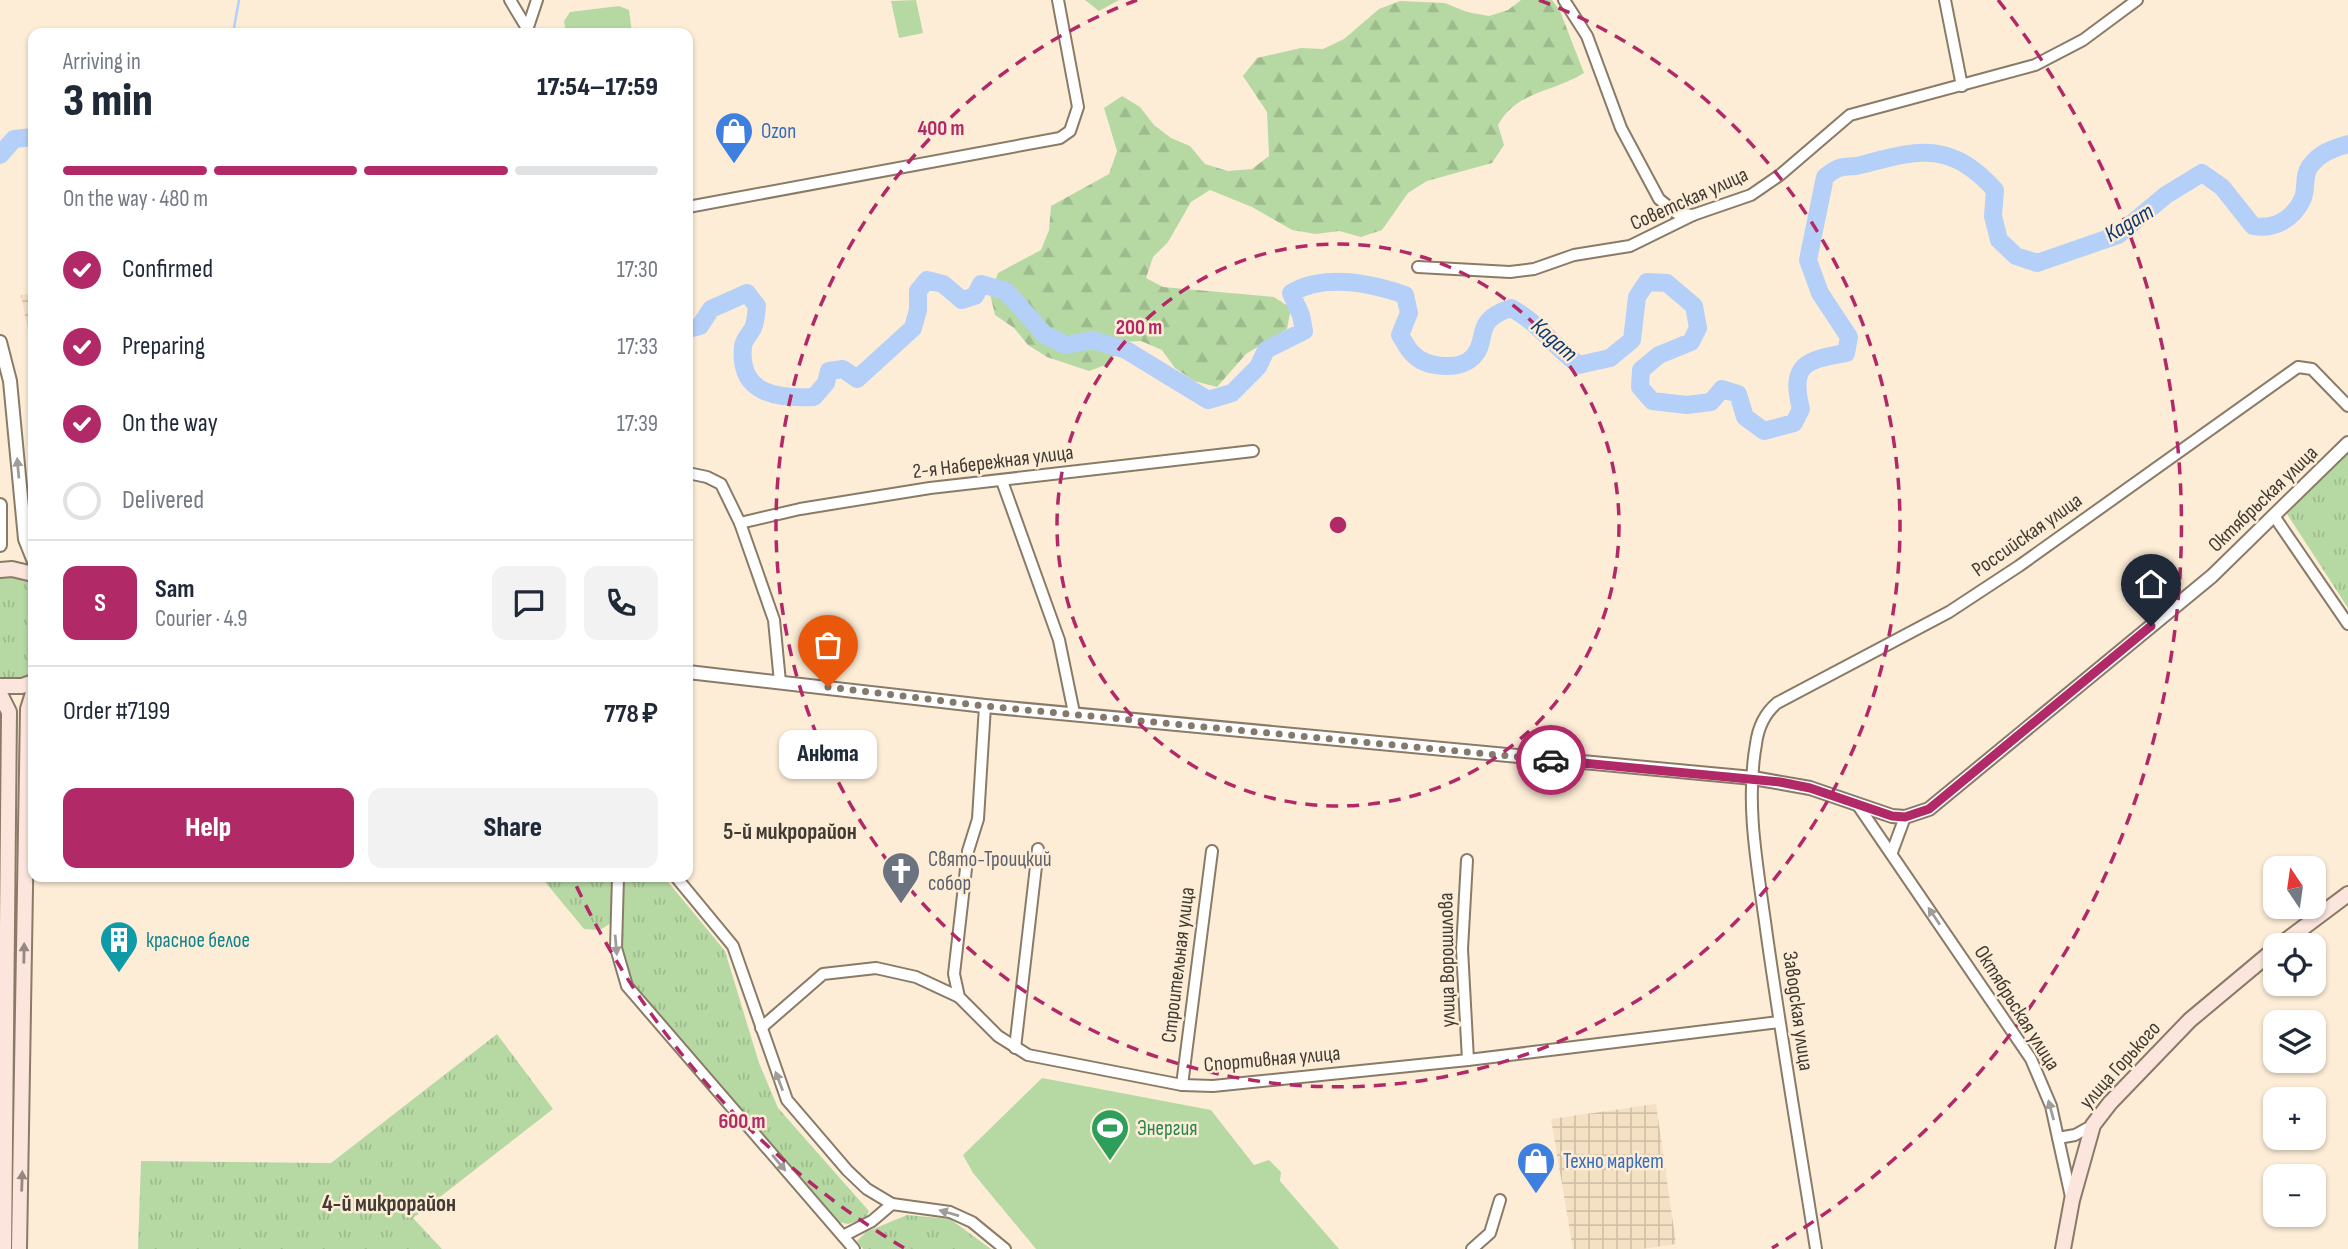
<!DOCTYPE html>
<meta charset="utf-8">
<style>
body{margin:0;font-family:"Sofia Sans Condensed",sans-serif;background:#f2f2f3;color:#1f2937;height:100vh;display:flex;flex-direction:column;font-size:26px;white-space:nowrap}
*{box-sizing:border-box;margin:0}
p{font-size:23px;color:#747a83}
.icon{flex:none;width:38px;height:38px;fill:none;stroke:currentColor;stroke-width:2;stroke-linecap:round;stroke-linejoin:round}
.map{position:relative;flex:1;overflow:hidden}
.panel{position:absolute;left:28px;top:28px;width:665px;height:854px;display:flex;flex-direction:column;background:#fff;border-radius:14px;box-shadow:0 2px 5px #0004}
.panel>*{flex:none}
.needle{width:46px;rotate:347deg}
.fabs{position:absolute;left:2263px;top:856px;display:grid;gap:14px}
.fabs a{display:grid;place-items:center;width:63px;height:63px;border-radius:14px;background:#fff;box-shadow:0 2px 5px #0004;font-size:35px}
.pin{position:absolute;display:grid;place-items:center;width:60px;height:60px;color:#fff;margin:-72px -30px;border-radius:50% 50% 50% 0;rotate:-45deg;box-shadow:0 0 7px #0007}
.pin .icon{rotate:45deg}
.courier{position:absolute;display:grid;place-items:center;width:70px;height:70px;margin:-35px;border:5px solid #b22968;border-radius:50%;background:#fff;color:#222;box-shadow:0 2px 9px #0007}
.bubble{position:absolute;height:49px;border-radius:14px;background:#fff;box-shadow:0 2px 5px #0004;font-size:23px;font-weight:800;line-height:49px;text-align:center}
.overview em{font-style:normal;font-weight:800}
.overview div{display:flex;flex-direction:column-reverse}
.overview{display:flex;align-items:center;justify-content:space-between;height:119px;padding:0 35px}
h1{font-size:46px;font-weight:800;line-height:52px}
.bar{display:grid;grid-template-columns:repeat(4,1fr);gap:10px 7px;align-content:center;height:84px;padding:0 35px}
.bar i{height:9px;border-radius:5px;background:#e0e1e3}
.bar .active{background:#b22968}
.bar p{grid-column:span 4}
.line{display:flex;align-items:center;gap:18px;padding:0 35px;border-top:2px solid #e0e1e3}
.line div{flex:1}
.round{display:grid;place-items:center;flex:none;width:74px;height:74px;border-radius:14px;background:#f2f2f3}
ol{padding:0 35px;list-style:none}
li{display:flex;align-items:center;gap:21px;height:77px}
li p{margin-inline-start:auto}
li .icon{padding:7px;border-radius:50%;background:#b22968;color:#fff;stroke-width:4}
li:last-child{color:#747a83}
li i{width:38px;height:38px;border:4px solid #e0e1e3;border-radius:50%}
.primary-button{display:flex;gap:14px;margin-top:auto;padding:14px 35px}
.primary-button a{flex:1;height:80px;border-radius:14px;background:#b22968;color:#fff;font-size:28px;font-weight:800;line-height:80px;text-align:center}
.primary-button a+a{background:#f2f2f3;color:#1f2937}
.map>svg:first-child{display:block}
.industrial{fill:url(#industrial-grid)}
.grass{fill:url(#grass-tufts)}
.forest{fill:url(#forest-firs)}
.garden{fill:#b6d9a4}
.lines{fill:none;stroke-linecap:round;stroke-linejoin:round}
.stream{stroke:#b4d0f9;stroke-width:2.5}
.river{stroke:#b4d0f9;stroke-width:18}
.minor-casing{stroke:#897b67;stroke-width:14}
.tertiary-casing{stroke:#897b67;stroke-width:16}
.secondary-casing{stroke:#897b67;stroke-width:18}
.minor{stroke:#fff;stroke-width:10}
.tertiary{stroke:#fff;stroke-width:12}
.secondary{stroke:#fbe5dc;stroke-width:14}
.oneway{fill:#a09d99}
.oneway2{fill:#95887f}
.done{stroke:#83796c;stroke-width:7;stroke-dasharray:0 12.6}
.route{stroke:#b22968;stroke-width:9}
.ring{fill:none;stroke:#b22968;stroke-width:3.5;stroke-dasharray:12 9}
.labels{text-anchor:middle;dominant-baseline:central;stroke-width:5;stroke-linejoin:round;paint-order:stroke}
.shop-label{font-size:21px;fill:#366cbe;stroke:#fdedd7;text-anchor:start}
.street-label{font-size:21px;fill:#413b33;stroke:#fdedd7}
.worship-label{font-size:21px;fill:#5b616d;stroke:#fdedd7;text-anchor:start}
.culture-label{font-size:21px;fill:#0d838f;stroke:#fdedd7;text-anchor:start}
.leisure-label{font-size:21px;fill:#27864d;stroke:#fdedd7;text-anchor:start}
.water-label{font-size:23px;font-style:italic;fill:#0e3872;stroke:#fdedd7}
.neighbourhood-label{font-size:23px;font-weight:bold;fill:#413b33;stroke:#fdedd7}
.centre{fill:#b22968;stroke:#fdedd7;stroke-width:3.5}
.ring-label{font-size:21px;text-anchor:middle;font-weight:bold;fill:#b22968;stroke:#fdedd7;stroke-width:5;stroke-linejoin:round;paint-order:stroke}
</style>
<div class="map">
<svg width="2348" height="1249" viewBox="0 0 2348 1249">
<defs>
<pattern id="industrial-grid" width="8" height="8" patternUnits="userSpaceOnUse" patternTransform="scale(1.75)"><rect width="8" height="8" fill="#f4e0c3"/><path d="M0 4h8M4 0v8" fill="none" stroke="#d2c1a8"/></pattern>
<pattern id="grass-tufts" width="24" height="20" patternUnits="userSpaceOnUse" patternTransform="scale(1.75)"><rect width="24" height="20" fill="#b6d9a4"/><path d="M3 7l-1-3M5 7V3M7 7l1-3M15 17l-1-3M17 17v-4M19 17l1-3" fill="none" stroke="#9ebb8e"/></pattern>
<pattern id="forest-firs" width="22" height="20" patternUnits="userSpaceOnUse" patternTransform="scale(1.75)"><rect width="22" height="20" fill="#b6d9a4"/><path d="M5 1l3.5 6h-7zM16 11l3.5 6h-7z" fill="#9ebb8e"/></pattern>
</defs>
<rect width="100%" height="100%" fill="#fdedd7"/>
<g class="industrial">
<path d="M33,293V355L21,295Z"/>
<path d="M1656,1104L1676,1244L1642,1249H1573L1551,1119Z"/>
</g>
<g class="grass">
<path d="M2348,452V608L2287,514Z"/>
<path d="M16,577L33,583V673L15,679L0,678V578Z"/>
<path d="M541,877H613L611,923L600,930L584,929Z"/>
<path d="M620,877H664L725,951L759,1063L778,1108L869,1211L866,1218L848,1224L838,1222L630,984L619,943Z"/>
<path d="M497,1034L553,1109L413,1218L442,1249H138L141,1161L331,1163Z"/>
<path d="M907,1215L950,1219L991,1249H863L857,1241L866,1232Z"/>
</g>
<g class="forest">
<path d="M1085,0H1119L1099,11Z"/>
<path d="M1521,0H1552L1560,11L1584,73C1554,92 1516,91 1498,125L1504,145L1492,163L1427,181L1408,193L1382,230L1361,237L1339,231L1316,234L1292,230L1252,207L1210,190L1191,202L1168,242L1153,257L1146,278L1163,287L1274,297L1291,308L1287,329L1246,354L1217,387L1194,381L1175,368L1162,350L1141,341L1120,342L1111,363L1089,371L1047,357L1028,345L1014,328L995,315L990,294L998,273L1041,250L1049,230L1051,206L1109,174L1117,151L1104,108L1122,96L1140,107L1154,125L1171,138L1190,146L1205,164L1228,171L1252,169L1269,156L1267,112L1243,76L1257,58L1301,48L1323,49L1344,39L1379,9L1400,1L1445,3L1467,12L1489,16L1508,10Z"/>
</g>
<g class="garden">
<path d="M916,0L923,33L899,38L891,1Z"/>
<path d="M619,6L629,10L632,33H566L564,21L570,12Z"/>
<path d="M1042,1078L1211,1110L1254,1165L1269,1160L1281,1172L1280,1181L1339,1249H1036L973,1173L963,1155Z"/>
</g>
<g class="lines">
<path class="stream" d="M233,33L239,0"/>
<g class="river">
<path d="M0,155L14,139L33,137"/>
<path d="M688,329L700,326L711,309L747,293L757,306C756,313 756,322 753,328C750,334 744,339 743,346C738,394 777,399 814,397L826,383L829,371L843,369L857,379L913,328L918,310V291L927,280L943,284L962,300L975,296L981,284L1006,291L1045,335L1066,345L1093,340L1126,350L1208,400L1232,393L1258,367L1266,350L1304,331L1301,315L1291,293C1324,274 1370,283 1405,295L1409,313L1400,335C1404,341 1407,348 1412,353C1425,368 1459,371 1473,357C1490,339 1471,321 1511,308C1538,322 1554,347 1579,365L1610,358L1632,340L1637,297L1647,282L1667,283L1694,306L1698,328L1691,342L1659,355L1641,370L1640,387L1652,401L1687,405L1711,402L1722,389L1738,394L1745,417L1764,431L1794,423L1801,409C1789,363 1807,360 1846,353L1849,337L1820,293L1808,260L1825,177C1844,161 1845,170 1865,164C1921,149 1951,142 1995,190L1993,216L1999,240L2016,256L2037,263L2118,235L2166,195L2202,173L2222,187L2253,226C2274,230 2294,219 2303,198C2307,188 2303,175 2310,166C2321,152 2332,149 2348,144"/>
</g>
<defs>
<g id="minor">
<path d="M510,0L528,30"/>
<path d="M1564,0L1587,36L1621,128L1659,199L1676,213L1693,215"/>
<path d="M1945,0L1962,86"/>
<path d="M526,33L537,0"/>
<path d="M688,207L1060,138L1070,131L1078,107L1058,0"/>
<path d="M1418,267L1510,272L1534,269L1574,255L1630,246L1693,215L1751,195L1780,175L1850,115L2035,65L2083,40L2137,0"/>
<path d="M688,473L707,477L721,484L740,523L774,620L780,682"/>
<path d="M1002,481L1059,640L1074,713"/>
<path d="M2274,516L2348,624"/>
<path d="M740,523L800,509L930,488L1253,451"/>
<path d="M985,706L978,819L968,851L954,974L959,997L998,1036L1028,1055L1182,1085L1213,1086L1468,1060L1779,1022"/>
<path d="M1857,804L2031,1059L2051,1106L2071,1197"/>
<path d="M1892,852L1905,817"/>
<path d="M1467,860L1462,949L1468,1060"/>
<path d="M618,877L616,948L627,986L854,1249"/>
<path d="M676,877L733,946L787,1100L847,1170L867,1189L892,1204L950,1212L972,1222L1005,1249"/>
<path d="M761,1028L823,974L876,968L916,977L959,997"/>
<path d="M1015,1048L1038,849"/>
<path d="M1182,1085L1212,851"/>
<path d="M2058,1138L2075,1135L2093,1125"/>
<path d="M843,1236L872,1221L892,1204"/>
<path d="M1472,1249L1490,1233L1500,1200"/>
<path d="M1816,1249C1799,1142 1781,1036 1766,929C1758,869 1745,805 1756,744C1758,728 1764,714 1777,703L1949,612L2019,566L2298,367L2312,369L2348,406"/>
</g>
<g id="tertiary">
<path d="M0,342L10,381L25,539L33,559"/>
<path d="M0,505V545"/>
<path d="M688,672L985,706L1753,778L1810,788L1892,816L1905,817L1929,809L2212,576L2348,443"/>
</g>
<g id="secondary">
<path d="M0,570L12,569L33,574"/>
<path d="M0,686H22L33,682"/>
<path d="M0,694L9,712L4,1249"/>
<path d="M2280,945L2348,894"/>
<path d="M19,1249L28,709L33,693"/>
<path d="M2063,1249L2072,1200L2093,1125L2110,1103L2190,1020L2275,949"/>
</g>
</defs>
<use href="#minor" class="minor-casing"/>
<use href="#tertiary" class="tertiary-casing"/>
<use href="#secondary" class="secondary-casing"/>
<use href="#minor" class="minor"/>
<use href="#tertiary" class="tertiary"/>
<use href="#secondary" class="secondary"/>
</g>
<defs><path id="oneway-solid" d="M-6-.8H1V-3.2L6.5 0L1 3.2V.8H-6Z" transform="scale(1.75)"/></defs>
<g class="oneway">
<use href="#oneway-solid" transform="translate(18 468) rotate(-95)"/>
<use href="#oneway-solid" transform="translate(1934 916) rotate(-124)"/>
<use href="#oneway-solid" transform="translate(616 945) rotate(85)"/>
<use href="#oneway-solid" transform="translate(779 1081) rotate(-111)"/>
<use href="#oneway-solid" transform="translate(2051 1110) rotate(-105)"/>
<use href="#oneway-solid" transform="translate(779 1163) rotate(50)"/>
<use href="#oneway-solid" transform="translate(949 1213) rotate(-164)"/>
</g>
<g class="oneway2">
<use href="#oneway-solid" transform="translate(24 953) rotate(-89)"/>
<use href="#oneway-solid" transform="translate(22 1181) rotate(-88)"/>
</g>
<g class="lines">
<path class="done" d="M828,687L985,706L1551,760"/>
<path class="route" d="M1551,760L1780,782L1810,788L1892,816L1905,817L1929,809L2151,626"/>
</g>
<g class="ring">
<circle cx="1338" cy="525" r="281"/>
<path d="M1539 0A562 562 0 1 1 1137 0"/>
<path d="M904 1248A843 843 0 0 1 574 881M1998 0A843 843 0 0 1 1772 1248"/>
</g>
<defs>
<symbol id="shop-pin" viewBox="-11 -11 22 30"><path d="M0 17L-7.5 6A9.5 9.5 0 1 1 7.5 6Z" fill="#3f7fe0" stroke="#fdedd7"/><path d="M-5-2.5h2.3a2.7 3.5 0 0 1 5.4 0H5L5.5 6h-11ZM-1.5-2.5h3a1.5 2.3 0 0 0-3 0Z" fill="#fff"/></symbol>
<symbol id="church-pin" viewBox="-11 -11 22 30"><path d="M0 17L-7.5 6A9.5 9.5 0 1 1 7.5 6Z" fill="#6b7280" stroke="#fdedd7"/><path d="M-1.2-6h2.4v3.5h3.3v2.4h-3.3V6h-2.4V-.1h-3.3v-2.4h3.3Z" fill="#fff"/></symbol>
<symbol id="building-pin" viewBox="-11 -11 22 30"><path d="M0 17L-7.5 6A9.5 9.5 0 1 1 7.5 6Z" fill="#0f9aa8" stroke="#fdedd7"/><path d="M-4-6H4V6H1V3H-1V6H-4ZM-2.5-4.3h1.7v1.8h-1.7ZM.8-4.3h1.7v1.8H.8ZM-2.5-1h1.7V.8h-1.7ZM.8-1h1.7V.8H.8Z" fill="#fff"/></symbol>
<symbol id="stadium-pin" viewBox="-11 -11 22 30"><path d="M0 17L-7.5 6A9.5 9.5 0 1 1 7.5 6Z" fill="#2e9e5b" stroke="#fdedd7"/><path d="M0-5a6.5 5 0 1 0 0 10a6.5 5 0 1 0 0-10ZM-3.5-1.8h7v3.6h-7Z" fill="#fff"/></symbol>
</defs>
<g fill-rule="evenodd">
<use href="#shop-pin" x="712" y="109" width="44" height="60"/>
<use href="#church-pin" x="879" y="849" width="44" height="60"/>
<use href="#building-pin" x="97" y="918" width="44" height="60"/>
<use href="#stadium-pin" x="1088" y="1106" width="44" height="60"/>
<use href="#shop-pin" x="1514" y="1139" width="44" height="60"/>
</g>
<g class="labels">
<g class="shop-label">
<text x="761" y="131">Ozon</text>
<text x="1563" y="1161">Техно маркет</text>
</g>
<g class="street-label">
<text transform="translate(1689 199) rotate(-24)">Советская улица</text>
<text transform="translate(993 462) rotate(-7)">2-я Набережная улица</text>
<text transform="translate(2263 499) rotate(-44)">Октябрьская улица</text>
<text transform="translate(2027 535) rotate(-35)">Российская улица</text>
<text transform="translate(1447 960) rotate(-91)">улица Ворошилова</text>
<text transform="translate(1178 965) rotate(-83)">Строительная улица</text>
<text transform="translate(2017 1008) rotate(58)">Октябрьская улица</text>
<text transform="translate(1798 1011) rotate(82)">Заводская улица</text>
<text transform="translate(1272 1059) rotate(-5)">Спортивная улица</text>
<text transform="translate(2120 1065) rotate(-48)">улица Горького</text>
</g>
<g class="worship-label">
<text x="928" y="859">Свято-Троицкий<tspan x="928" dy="24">собор</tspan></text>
</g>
<g class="culture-label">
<text x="146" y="940">красное белое</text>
</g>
<g class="leisure-label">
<text x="1137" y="1128">Энергия</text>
</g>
<g class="water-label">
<text transform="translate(2129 223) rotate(-31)">Кадат</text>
<text transform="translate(1554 340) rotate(41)">Кадат</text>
</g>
<g class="neighbourhood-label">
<text x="790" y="832">5-й микрорайон</text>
<text x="389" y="1204">4-й микрорайон</text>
</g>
</g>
<circle cx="1338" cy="525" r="10" class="centre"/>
<g class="ring-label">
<text x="941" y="135">400 m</text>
<text x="1139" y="334">200 m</text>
<text x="742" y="1128">600 m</text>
</g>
</svg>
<div class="fabs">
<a><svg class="needle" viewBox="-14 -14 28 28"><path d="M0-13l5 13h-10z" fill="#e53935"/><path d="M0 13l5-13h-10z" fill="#747a83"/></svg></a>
<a><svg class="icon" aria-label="locate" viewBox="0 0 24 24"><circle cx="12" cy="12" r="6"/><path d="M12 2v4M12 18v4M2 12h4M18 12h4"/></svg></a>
<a><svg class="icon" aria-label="layers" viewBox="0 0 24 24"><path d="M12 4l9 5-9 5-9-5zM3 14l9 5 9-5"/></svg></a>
<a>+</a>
<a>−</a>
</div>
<div class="pin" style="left:828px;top:687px;background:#ea580c"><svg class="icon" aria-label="bag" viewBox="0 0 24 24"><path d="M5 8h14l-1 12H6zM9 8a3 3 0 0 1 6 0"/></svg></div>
<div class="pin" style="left:2151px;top:626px;background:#1f2937"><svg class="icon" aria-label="home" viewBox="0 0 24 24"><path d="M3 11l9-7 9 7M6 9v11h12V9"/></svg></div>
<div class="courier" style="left:1551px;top:760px"><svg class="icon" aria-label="car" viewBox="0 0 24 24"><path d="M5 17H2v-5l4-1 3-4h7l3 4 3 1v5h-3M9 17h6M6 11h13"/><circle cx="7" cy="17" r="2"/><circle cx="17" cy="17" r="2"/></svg></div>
<div class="bubble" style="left:779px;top:730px;width:98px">Анюта</div>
<section class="panel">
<div class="overview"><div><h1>3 min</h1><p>Arriving in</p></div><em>17:54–17:59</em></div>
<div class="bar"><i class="active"></i><i class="active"></i><i class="active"></i><i></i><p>On the way · 480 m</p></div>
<ol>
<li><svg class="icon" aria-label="check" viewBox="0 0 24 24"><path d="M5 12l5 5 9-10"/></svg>Confirmed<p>17:30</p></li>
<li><svg class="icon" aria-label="check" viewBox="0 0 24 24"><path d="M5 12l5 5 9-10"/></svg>Preparing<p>17:33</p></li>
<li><svg class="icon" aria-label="check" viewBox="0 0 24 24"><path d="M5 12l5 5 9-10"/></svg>On the way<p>17:39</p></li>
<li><i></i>Delivered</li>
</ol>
<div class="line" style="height:126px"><b class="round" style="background:#b22968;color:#fff">S</b><div><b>Sam</b><p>Courier · 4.9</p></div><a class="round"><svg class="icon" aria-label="chat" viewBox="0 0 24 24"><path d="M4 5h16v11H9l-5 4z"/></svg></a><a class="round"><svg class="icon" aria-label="phone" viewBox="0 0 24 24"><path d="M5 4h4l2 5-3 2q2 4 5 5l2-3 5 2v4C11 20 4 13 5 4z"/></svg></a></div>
<div class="line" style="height:91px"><div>Order #7199</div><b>778 ₽</b></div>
<div class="primary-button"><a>Help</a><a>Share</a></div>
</section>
</div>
